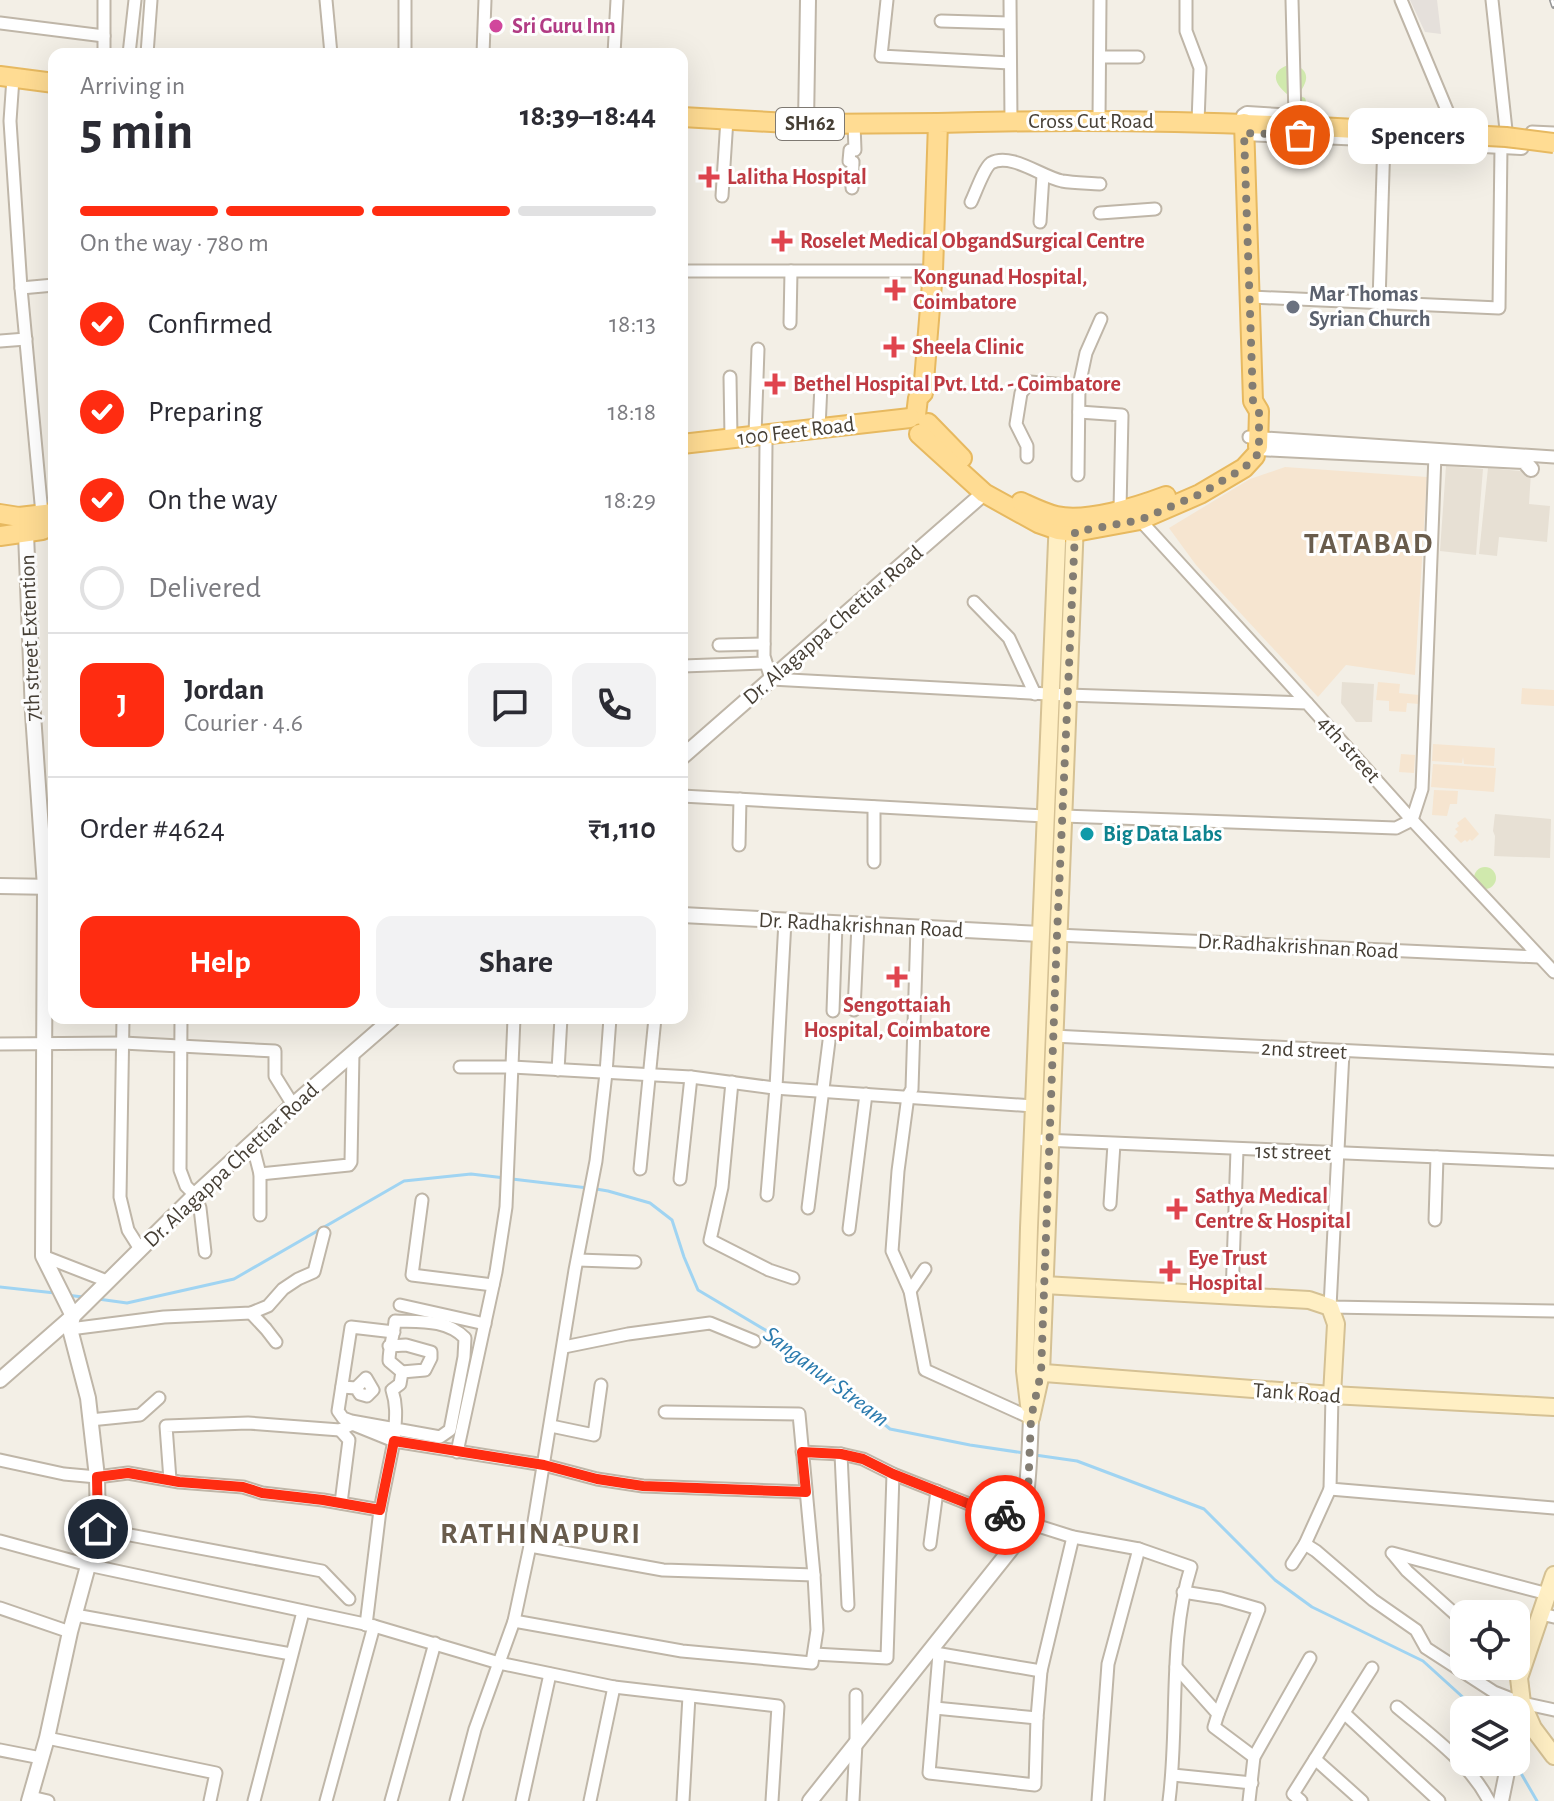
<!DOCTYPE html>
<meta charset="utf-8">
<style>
body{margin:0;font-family:"Alegreya Sans",sans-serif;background:#f2f2f3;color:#2b2b33;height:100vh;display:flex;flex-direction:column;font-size:30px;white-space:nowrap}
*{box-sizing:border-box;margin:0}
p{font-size:26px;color:#7c7c81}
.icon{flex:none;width:44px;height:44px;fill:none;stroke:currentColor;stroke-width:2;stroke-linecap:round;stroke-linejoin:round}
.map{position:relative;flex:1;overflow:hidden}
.details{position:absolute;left:48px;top:48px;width:640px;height:976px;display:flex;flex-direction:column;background:#fff;border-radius:16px;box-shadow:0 8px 32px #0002}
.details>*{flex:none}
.controls{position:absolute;left:1450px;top:1600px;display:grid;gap:16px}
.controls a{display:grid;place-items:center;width:80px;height:80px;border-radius:16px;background:#fff;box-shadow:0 8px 32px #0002;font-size:40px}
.pin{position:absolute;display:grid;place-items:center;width:68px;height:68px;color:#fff;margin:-34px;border:4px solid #fff;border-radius:50%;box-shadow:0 2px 8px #0007}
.courier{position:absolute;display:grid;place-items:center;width:80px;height:80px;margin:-40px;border:6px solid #ff2c11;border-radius:50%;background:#fff;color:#222;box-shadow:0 2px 10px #0007}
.bubble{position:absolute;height:56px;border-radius:16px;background:#fff;box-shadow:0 8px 32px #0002;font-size:26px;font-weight:700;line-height:56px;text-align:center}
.headline em{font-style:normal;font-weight:700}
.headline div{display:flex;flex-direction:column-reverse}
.headline{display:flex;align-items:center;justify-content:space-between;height:136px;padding:0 32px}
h1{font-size:52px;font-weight:700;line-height:60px}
.bar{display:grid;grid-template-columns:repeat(4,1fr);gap:12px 8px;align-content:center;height:96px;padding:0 32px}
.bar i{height:10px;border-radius:6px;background:#e1e1e2}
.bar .on{background:#ff2c11}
.bar p{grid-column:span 4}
.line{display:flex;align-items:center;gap:20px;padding:0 32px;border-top:2px solid #e1e1e2}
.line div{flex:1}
.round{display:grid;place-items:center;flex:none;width:84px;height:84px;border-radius:16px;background:#f2f2f3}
ol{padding:0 32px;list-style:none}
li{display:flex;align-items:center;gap:24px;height:88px}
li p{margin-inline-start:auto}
li .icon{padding:8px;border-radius:50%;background:#ff2c11;color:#fff;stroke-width:4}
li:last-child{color:#7c7c81}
li i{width:44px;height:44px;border:4px solid #e1e1e2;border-radius:50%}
.action{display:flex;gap:16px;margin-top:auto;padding:16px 32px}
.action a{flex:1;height:92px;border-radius:16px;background:#ff2c11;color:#fff;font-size:32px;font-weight:700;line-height:92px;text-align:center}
.action a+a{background:#f2f2f3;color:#2b2b33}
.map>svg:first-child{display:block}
.residential{fill:#e7e0d4}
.commercial{fill:#f6e5d0}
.industrial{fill:#e5e0db}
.green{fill:#d0e9ad}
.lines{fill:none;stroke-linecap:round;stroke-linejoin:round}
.stream{stroke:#a0d4f2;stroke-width:3}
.minor-casing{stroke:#bfb6a8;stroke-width:15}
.tertiary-casing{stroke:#bfb6a8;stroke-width:18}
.secondary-casing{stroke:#d5c194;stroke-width:20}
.primary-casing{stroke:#e7b960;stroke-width:22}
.minor{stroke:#fff;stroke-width:11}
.tertiary{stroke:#fff;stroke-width:14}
.secondary{stroke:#ffefc4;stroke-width:16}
.primary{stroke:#ffdc93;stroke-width:18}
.rail-casing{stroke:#969696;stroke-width:6}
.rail{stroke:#fff;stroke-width:3;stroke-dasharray:9;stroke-linecap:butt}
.primary-bridge-casing{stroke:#e7b960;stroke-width:22;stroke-linecap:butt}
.primary-bridge{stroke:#ffdc93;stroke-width:18}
.done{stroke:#837d73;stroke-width:8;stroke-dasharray:0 14.4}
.route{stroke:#ff2c11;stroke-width:10}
.hotel-dot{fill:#d1479c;stroke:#fff;stroke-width:3}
.health-dot{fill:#e0444e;stroke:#fff;stroke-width:3}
.worship-dot{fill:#6b7280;stroke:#fff;stroke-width:3}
.culture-dot{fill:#0f9aa8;stroke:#fff;stroke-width:3}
.labels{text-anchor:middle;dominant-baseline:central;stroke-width:6;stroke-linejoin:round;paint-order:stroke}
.shield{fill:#fff;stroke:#7e7972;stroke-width:2}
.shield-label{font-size:20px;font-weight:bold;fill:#463f35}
.hotel-label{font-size:22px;font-weight:bold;fill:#b23c85;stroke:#fff;text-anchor:start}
.street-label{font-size:22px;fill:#463f35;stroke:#fff}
.health-label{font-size:22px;font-weight:bold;fill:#be3a42;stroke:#fff;text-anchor:start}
.worship-label{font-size:22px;font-weight:bold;fill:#5b616d;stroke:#fff;text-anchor:start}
.culture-label{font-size:22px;font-weight:bold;fill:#0d838f;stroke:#fff;text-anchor:start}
.water-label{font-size:24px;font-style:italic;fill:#2a7aad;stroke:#fff}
.district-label{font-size:30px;font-weight:bold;letter-spacing:2px;fill:#695c4c;stroke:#fff}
</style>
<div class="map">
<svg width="1554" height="1801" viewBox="0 0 1554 1801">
<rect width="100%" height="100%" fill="#f3efe6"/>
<g class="residential">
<path d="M1446,466L1483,469L1476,555L1440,551Z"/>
<path d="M1488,468L1531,472L1529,504L1550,506L1547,542L1499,537L1497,556L1479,554Z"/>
<path d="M1342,682L1374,684L1372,722H1356L1341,703Z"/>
<path d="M1495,814L1551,819L1550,858L1494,856L1495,836L1493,831Z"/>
</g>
<g class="commercial">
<path d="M1285,467L1427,477L1415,675L1346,665L1318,697L1196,565L1169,528L1250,479Z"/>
<path d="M1378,682L1400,684L1399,693L1419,695V704L1407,703L1406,712L1389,711V701L1376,700Z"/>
<path d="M1522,688L1554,690V706L1521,704Z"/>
<path d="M1433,744L1495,748L1494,766L1464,764L1463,757L1462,763L1432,761Z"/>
<path d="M1401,754L1415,755L1414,773L1399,772Z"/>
<path d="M1433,764L1496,768L1494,792L1431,787Z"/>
<path d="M1434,790L1458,791L1457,804H1450L1447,816L1432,815Z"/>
<path d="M1465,817L1479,834L1472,841L1470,839L1467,842L1465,840L1461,843L1454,836L1458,832L1455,829L1459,826L1457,823Z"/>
</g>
<path class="industrial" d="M1410,0H1437L1441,34L1425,32Z"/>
<g class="green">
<path d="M1291,64C1312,69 1308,82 1298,95L1305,98L1308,108L1301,116L1289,112L1287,106L1291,97C1275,86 1267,71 1291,64Z"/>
<circle cx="1485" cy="878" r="11"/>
</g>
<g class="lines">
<g class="stream">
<path d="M512,1179L588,1188"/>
<path d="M596,1189L608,1191L650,1203L672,1220L684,1257L698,1290L784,1341L890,1429L970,1445L1024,1453"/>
<path d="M0,1287L55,1293"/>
<path d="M66,1295L83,1297"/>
<path d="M98,1299L127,1303L234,1279L404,1181L471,1174L505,1178"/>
<path d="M1035,1455L1077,1461L1204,1509L1275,1580L1312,1607L1423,1661L1477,1710"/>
<path d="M1515,1763L1537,1801"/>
</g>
<defs>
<g id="minor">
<path d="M104,0V54"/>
<path d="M326,0L331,54"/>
<path d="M405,0V54"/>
<path d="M887,0L881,56L1010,63"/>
<path d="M1010,0L1011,121"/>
<path d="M1186,0V31L1200,68L1198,122"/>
<path d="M1292,0L1295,117"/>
<path d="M1401,0L1454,127"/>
<path d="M1492,0L1506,130"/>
<path d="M941,21L1009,23"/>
<path d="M0,23L104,36"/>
<path d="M129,54L135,0"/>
<path d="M147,54L151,0"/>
<path d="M483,54L485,0"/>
<path d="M614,54L617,0"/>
<path d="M1100,57H1138"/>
<path d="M13,78L10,121L21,288L42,514"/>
<path d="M1099,120L1100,0"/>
<path d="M1532,132L1554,133"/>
<path d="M852,188L853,162L849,161L850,150H855L854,124"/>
<path d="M722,196L727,119"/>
<path d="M971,202C975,194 984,168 991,163C1011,152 1042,177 1062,181C1074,183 1088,183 1100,184"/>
<path d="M1100,213L1155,209"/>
<path d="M1040,222L1043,175"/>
<path d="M682,271H933"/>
<path d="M21,288L54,285"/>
<path d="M1251,297L1499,308L1501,146"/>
<path d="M1379,302L1384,139"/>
<path d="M790,323L791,271"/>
<path d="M0,341L26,339"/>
<path d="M730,377L731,438"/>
<path d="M1079,412L1122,415L1120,510"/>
<path d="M819,428L821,385"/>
<path d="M755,435L758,349"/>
<path d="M1249,437L1554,457"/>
<path d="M766,444L764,656L771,679L1067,695L1307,703L1412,820L1554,972"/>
<path d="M1027,457V446L1016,424L1021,393L1030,382L1079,386"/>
<path d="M1078,475L1079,386L1086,353L1101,319"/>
<path d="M1140,520L1307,703"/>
<path d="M974,602L1009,638L1035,694"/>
<path d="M719,645L764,644"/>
<path d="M683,666L766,663"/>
<path d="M682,796L1045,816"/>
<path d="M1063,816L1396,828L1412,820L1422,789L1435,455"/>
<path d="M739,845L740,799"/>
<path d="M874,862V807"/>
<path d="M917,928L912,1089L908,1096L898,1171L892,1251L910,1291L925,1370L1031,1418"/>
<path d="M1057,935L1539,957"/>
<path d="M854,1010L858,925"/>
<path d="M833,1011L836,924"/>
<path d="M123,1018L120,1197L128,1230L140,1249"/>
<path d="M181,1018L180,1170L186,1186L195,1195L200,1208L205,1252"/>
<path d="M1053,1036L1554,1061"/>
<path d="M0,1044L123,1043L275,1051V1076L293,1105"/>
<path d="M1343,1052L1330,1307L1554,1311"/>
<path d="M460,1067H512L691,1077L774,1088L1033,1106"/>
<path d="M558,1070L561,1018"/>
<path d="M732,1082L722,1187L710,1240L769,1270L793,1278"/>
<path d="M1043,1140L1554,1162"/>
<path d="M252,1143L260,1174V1215"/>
<path d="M640,1169L655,1018"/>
<path d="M260,1174L349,1165L351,1162L353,1052"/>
<path d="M680,1179L691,1077"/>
<path d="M767,1195L776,1087L785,921"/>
<path d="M422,1200L412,1275L493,1285"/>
<path d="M1110,1204L1114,1144"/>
<path d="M808,1208L829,1041"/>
<path d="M1435,1220L1437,1157"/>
<path d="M849,1229L866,1094"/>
<path d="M43,1256L107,1281"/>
<path d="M578,1260L635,1262"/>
<path d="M910,1291L925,1269"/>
<path d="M1232,1296L1237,1150"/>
<path d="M400,1305L485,1324"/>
<path d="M251,1313L266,1329L276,1342"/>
<path d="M70,1329L164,1317L251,1313L268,1306L283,1289L298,1279L314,1272L324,1233"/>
<path d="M389,1346L406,1345L431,1352V1358L425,1370L402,1372"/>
<path d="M564,1347L628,1334L710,1323L754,1341"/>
<path d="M342,1387L356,1388L360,1394L367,1396L373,1390L366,1378L356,1388"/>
<path d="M1332,1395L1330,1489L1554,1508"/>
<path d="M90,1420L140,1415L159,1398"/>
<path d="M551,1426L594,1435L601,1385"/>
<path d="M340,1430L349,1440L341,1503"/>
<path d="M457,1452L496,1272L506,1207L514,1018"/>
<path d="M802,1452L841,1454L863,1459L893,1474L969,1504L1073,1537L1139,1549L1191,1567C1168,1639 1179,1725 1169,1801"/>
<path d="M841,1454L848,1605"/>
<path d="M0,1460L64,1474L97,1477L128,1473L179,1482L243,1487L262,1493L323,1500L380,1510L394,1441L544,1465L597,1479L643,1486L806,1492"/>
<path d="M170,1480L166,1426L248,1423L340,1430L352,1424L394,1441C395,1422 398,1408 392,1390L400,1384L402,1372L389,1361C389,1347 394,1335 395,1321C420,1322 446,1319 465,1338L464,1357L450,1430L440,1437L351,1421L343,1418L338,1411L351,1327L394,1332"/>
<path d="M98,1529L322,1571L349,1599"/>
<path d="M0,1541L88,1565L374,1626L499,1663L614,1687L778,1706L772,1801"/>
<path d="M930,1544L937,1491"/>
<path d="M1305,1544L1330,1489"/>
<path d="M530,1546L663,1570L814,1575"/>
<path d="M1392,1553L1548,1594"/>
<path d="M1393,1554L1407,1571L1464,1622"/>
<path d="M1292,1564L1305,1544L1316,1551L1373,1600L1416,1630L1426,1648L1494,1692L1522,1703L1554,1710"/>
<path d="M1183,1592L1221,1598L1259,1609L1218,1714"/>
<path d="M0,1608L70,1632"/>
<path d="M1541,1614L1554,1617"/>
<path d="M75,1615L291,1654"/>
<path d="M514,1621L682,1651L812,1663L817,1630L814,1575L799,1414L665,1412"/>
<path d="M366,1625L380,1510"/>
<path d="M935,1653L1041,1671"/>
<path d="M814,1654L887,1658L893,1474"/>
<path d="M939,1654L929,1773L1035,1785L1037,1718L1041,1671L1073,1537"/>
<path d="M1176,1667L1218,1714L1214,1727L1254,1757"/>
<path d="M1397,1707C1430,1735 1469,1762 1489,1801"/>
<path d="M935,1708L1037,1718"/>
<path d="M1344,1713L1439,1801"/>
<path d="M47,1738L216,1773L210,1801"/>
<path d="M0,1750L41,1758"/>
<path d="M1315,1759L1362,1801"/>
<path d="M1173,1775L1252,1783"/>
<path d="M31,1797L48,1801"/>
<path d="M254,1801L303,1612"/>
<path d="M326,1801L374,1626"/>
<path d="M391,1801L435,1643"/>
<path d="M456,1801L475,1729L514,1621L530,1546L575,1270L596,1161L606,1073L610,1018"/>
<path d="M522,1801L550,1674"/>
<path d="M590,1801L614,1687"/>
<path d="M683,1801L689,1696"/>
<path d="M853,1801L856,1743V1695"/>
<path d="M1098,1801L1108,1664L1139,1549"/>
<path d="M1249,1801L1254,1757L1310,1658"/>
<path d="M1301,1801L1293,1794L1372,1668"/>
</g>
<g id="tertiary">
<path d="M1244,123V116L1247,114L1296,117"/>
<path d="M806,124L808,0"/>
<path d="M1244,133L1365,138"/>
<path d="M1446,143L1521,147L1523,141"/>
<path d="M1259,448L1524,461L1531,469"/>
<path d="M26,533L33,714L45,887L43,1256L73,1316L70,1329L88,1398L97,1477L98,1529L70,1632L47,1738L29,1801"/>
<path d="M682,757L984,493"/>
<path d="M0,886L54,887"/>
<path d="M682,915L1041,934"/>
<path d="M0,1380L73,1316L195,1195L293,1105L393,1018"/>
<path d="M1516,1727L1522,1703"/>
<path d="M810,1801L1015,1544C1029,1502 1029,1462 1031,1418"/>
<path d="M1501,1801L1509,1762"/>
</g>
<g id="secondary">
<path d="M1044,1285L1309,1300L1330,1307L1336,1324L1332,1395"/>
<path d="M1031,1372L1332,1395L1554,1407"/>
<path d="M1029,1405L1025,1371L1029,1228L1058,517"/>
<path d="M1031,1418L1041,1373L1075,522"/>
<path d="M1554,1575L1519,1678L1522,1703L1533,1728L1554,1756"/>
</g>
<g id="primary">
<path d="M0,76L54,83"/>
<path d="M682,117L806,124L938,123"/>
<path d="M1244,123L1253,401L1259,411L1258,447"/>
<path d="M916,415L918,398L923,393L933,271L938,123C1078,119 1217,121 1356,129"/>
<path d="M928,423L962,458"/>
<path d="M919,434L984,493L1038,523L1058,530L1075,532L1140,520L1200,494L1244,468L1255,456"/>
<path d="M682,444L910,418"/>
<path d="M1021,502C1032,507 1044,513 1056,516C1086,523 1137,507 1166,496"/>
<path d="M0,514L19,517L54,513"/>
<path d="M0,536L42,530L54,525"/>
</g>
</defs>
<use href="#minor" class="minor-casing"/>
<use href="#tertiary" class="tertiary-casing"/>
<use href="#secondary" class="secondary-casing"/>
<use href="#primary" class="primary-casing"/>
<use href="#minor" class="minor"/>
<use href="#tertiary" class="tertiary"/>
<use href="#secondary" class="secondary"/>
<use href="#primary" class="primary"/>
<defs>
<path id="rail" d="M1552,0L1554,6"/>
</defs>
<use href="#rail" class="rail-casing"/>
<use href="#rail" class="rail"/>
<defs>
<path id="primary-bridge" d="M1356,129L1506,137L1554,143"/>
</defs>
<use href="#primary-bridge" class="primary-bridge-casing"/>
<use href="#primary-bridge" class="primary-bridge"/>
</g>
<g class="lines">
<path class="done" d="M1005,1515L1023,1520L1028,1493L1031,1418L1041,1373L1057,935L1075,532L1140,520L1200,494L1244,468L1259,453V411L1253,401L1244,133L1300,135"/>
<path class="route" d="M98,1529L97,1477L128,1473L179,1482L243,1487L262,1493L323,1500L380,1510L394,1441L544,1465L597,1479L643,1486L806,1492L802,1452L841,1454L863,1459L893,1474L969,1504L1005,1515"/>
</g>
<circle class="hotel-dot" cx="496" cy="26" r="8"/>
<g class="health-dot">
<path d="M705 165h8v8h8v8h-8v8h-8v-8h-8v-8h8z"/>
<path d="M778 229h8v8h8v8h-8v8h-8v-8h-8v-8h8z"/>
<path d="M891 278h8v8h8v8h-8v8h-8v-8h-8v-8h8z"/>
<path d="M890 335h8v8h8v8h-8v8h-8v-8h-8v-8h8z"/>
<path d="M771 372h8v8h8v8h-8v8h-8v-8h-8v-8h8z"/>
<path d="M893 965h8v8h8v8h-8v8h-8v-8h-8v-8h8z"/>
<path d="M1173 1197h8v8h8v8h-8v8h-8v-8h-8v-8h8z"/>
<path d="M1166 1259h8v8h8v8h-8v8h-8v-8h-8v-8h8z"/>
</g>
<circle class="worship-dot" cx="1293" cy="307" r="8"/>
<circle class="culture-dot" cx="1087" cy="834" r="8"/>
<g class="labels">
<rect class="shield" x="776" y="108" width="68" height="32" rx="6"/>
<g class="shield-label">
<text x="810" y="124">SH162</text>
</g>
<g class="hotel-label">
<text x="512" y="26">Sri Guru Inn</text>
</g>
<g class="street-label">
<text x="1091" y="121">Cross Cut Road</text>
<text transform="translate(796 431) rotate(-7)">100 Feet Road</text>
<text transform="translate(833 625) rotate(-41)">Dr. Alagappa Chettiar Road</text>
<text transform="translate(30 638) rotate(-92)">7th street Extention</text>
<text transform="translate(1349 749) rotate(48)">4th street</text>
<text transform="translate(861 925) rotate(3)">Dr. Radhakrishnan Road</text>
<text transform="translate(1298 946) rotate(3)">Dr.Radhakrishnan Road</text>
<text transform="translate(1304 1050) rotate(3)">2nd street</text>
<text transform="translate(1293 1152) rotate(2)">1st street</text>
<text transform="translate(231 1165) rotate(-43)">Dr. Alagappa Chettiar Road</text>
<text transform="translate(1297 1393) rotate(4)">Tank Road</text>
</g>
<g class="health-label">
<text x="727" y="177">Lalitha Hospital</text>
<text x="800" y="241">Roselet Medical ObgandSurgical Centre</text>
<text x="913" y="277">Kongunad Hospital,<tspan x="913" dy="25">Coimbatore</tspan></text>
<text x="912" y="347">Sheela Clinic</text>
<text x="793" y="384">Bethel Hospital Pvt. Ltd. - Coimbatore</text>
<text x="897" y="1005" text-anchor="middle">Sengottaiah<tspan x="897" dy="25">Hospital, Coimbatore</tspan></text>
<text x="1195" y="1196">Sathya Medical<tspan x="1195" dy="25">Centre &amp; Hospital</tspan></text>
<text x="1188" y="1258">Eye Trust<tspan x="1188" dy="25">Hospital</tspan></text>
</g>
<g class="worship-label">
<text x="1309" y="294">Mar Thomas<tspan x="1309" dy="25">Syrian Church</tspan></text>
</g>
<g class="culture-label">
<text x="1103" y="834">Big Data Labs</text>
</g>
<g class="water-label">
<text transform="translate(826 1377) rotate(37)">Sanganur Stream</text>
</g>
<g class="district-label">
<text x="1369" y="544">TATABAD</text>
<text x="541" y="1534">RATHINAPURI</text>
</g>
</g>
</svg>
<div class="controls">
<a><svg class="icon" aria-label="locate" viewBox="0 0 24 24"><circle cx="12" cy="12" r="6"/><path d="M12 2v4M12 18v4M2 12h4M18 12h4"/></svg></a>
<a><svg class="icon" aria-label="layers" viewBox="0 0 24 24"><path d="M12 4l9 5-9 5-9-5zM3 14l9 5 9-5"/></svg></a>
</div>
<div class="pin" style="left:1300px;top:135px;background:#ea580c"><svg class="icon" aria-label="bag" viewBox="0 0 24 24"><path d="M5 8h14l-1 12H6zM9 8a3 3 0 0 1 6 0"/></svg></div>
<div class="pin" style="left:98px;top:1529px;background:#1f2937"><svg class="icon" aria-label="home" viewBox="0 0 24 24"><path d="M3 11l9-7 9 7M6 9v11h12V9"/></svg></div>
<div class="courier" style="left:1005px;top:1515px"><svg class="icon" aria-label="bike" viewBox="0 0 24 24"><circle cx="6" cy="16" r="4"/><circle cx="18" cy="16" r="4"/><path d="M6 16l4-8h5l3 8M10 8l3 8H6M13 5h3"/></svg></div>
<div class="bubble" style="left:1348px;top:108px;width:140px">Spencers</div>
<section class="details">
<div class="headline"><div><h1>5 min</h1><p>Arriving in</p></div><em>18:39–18:44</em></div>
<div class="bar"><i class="on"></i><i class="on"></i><i class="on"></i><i></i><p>On the way · 780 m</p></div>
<ol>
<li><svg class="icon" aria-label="check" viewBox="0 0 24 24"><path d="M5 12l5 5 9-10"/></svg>Confirmed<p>18:13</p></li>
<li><svg class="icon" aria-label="check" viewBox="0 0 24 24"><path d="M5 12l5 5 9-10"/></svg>Preparing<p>18:18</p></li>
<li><svg class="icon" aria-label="check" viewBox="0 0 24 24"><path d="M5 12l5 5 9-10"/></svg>On the way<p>18:29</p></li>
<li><i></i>Delivered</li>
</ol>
<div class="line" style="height:144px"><b class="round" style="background:#ff2c11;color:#fff">J</b><div><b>Jordan</b><p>Courier · 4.6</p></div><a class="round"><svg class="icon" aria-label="chat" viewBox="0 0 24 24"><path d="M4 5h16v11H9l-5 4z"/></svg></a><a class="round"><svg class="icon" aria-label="phone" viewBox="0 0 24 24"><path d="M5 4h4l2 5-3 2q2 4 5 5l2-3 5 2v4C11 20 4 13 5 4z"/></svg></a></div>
<div class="line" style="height:104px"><div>Order #4624</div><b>₹1,110</b></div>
<div class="action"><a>Help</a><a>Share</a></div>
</section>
</div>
